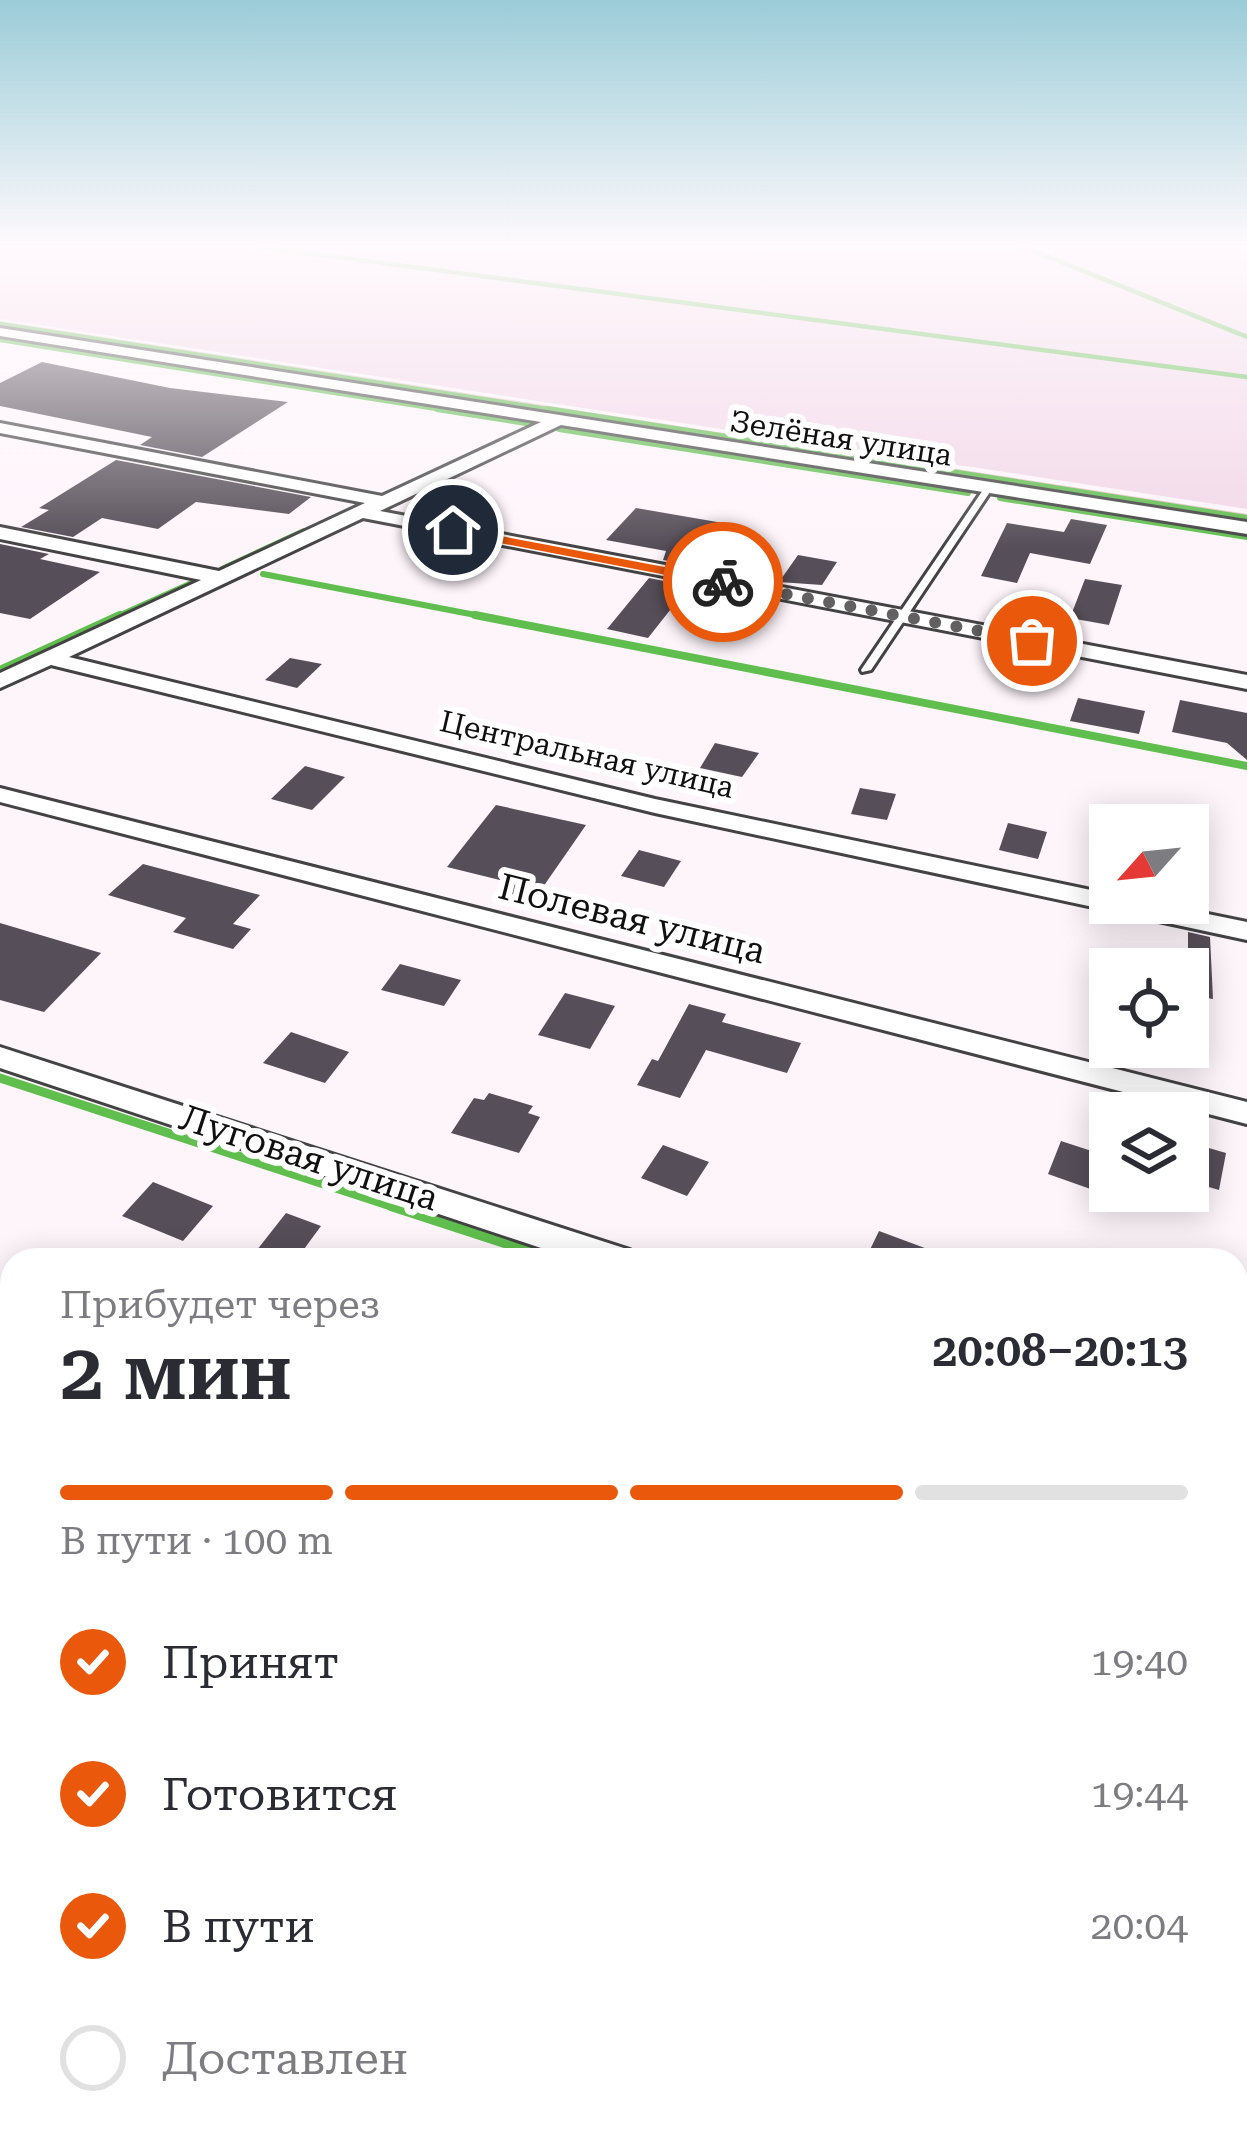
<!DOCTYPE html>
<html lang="ru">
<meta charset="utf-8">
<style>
body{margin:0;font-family:"Roboto Serif",serif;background:#f2f2f3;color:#2b2b33;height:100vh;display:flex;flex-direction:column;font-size:45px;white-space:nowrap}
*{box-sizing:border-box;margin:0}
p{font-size:39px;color:#7c7c81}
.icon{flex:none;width:66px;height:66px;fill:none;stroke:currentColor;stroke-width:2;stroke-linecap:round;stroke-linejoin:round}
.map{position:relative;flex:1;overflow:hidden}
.sheet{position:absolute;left:0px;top:1248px;width:1248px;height:903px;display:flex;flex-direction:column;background:#fff;border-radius:36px 36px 0 0;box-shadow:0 6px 30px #0003}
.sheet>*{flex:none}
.needle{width:78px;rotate:243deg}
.fabs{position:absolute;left:1089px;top:804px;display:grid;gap:24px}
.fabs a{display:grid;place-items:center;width:120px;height:120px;border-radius:0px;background:#fff;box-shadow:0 6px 30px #0003;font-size:60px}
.pin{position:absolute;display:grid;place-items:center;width:102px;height:102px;color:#fff;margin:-51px;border:6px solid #fff;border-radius:50%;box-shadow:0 3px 12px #0007}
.courier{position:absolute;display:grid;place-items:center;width:120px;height:120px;margin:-60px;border:9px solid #ea580c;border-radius:50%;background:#fff;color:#222;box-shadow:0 3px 15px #0007}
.headline em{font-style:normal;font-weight:600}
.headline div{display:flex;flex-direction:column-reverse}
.headline{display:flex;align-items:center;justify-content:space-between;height:204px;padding:0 60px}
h1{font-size:78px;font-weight:600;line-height:90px}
.bar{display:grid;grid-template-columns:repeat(4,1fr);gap:18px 12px;align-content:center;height:144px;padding:0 60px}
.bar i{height:15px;border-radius:9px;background:#e1e1e2}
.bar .on{background:#ea580c}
.bar p{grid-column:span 4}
ol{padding:0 60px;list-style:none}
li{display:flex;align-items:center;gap:36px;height:132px}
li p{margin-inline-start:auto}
li .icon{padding:12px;border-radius:50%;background:#ea580c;color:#fff;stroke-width:4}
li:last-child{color:#7c7c81}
li i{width:66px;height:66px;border:6px solid #e1e1e2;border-radius:50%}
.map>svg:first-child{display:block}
.industrial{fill:#e6ebed}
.farmland{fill:#f2d7e8}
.green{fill:#e5c1c4}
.forest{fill:#d4a2a3}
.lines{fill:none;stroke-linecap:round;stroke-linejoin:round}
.stream-far5{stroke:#60be4e;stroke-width:4.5}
.stream-far4{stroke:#60be4e;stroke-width:6}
.stream-far3{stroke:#60be4e;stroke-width:8}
.stream-far2{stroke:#60be4e;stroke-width:9}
.stream-far1{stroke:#60be4e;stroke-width:10}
.stream{stroke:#60be4e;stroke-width:14}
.building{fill:#564e58}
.lane-casing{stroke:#434343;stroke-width:6}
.street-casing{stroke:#434343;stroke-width:6}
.lane{fill:#fff;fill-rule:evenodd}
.street{fill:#fff;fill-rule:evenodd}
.route{fill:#ea580c}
.done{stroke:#636062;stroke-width:12;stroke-dasharray:0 21.6}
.labels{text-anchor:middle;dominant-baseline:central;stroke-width:12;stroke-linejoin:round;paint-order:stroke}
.far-street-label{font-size:30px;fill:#101010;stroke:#fff}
.street-label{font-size:36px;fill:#101010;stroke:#fff}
</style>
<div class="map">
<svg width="1247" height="2150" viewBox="0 0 1247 2150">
<rect width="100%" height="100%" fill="#fef5fb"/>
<path class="industrial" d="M1247,1957V2150H1159L1164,2139H1236V1981Z"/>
<path class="farmland" d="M0,247H1247V509L0,319Z"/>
<g class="green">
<path d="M0,321L1247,514V522L0,327Z"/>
<path d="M0,1844L12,1849V2139H161L166,2150H0Z"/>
<path d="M365,2139H655L679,2150H360Z"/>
</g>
<path class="forest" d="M161,2139H365L360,2150H166Z"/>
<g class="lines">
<g class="stream-far5">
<path d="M261,247L1247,377"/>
<path d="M1024,247L1247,337"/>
<path d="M0,324L566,412"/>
<path d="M0,340L456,412"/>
</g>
<g class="stream-far4">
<path d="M437,409L532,424"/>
<path d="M547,409L1247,518"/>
<path d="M559,429L968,493"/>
<path d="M1000,498L1247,537"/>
<path d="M222,569L304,531"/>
<path d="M263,574L491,618"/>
<path d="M114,618L194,582"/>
</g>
<g class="stream-far3">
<path d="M475,615L1247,766"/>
<path d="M0,670L120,615"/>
</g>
<path class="stream-far2" d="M0,1078L400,1209"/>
<path class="stream-far1" d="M391,1206L557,1260"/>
<path class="stream" d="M1236,1689L1247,1668"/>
</g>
<g class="building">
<path d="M42,362L170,388L288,402L202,457L140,445L152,437L0,406V383Z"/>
<path d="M116,460L311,497L289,514L196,502L158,529L102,518L73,537L21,527L49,510L39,508Z"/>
<path d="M636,508L723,523L711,538L724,540L702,567L663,560L666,551L606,540Z"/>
<path d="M1071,519L1107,525L1090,564L1030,553L1017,583L981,576L1007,523L1064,532Z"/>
<path d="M0,544L49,554L40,559L100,572L30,619L0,613Z"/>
<path d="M798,555L837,562L822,585L779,582Z"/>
<path d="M649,578L689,586L648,638L607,629Z"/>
<path d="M1085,579L1122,585L1109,625L1070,618Z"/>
<path d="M290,658L322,664L297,688L265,680Z"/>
<path d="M1078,698L1145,711L1139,734L1070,721Z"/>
<path d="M1180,700L1247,713V760L1227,743L1172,732Z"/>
<path d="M715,743L759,753L742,777L700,768Z"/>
<path d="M305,766L345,777L312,810L271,799Z"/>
<path d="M860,788L896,794L887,820L851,814Z"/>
<path d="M496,805L586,825L534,900L505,893L512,883L447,867Z"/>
<path d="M1008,823L1047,832L1038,859L999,850Z"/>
<path d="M639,850L681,861L664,887L621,876Z"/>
<path d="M143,864L260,895L233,924L251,929L233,949L173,932L186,918L108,895Z"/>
<path d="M0,923L101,953L44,1012L0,1000Z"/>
<path d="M1188,932L1210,937L1213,999L1188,995Z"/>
<path d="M400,964L461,980L444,1006L381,990Z"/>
<path d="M565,993L615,1006L590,1049L538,1035Z"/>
<path d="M689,1004L726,1014L722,1022L801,1043L787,1073L706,1050L680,1098L637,1085L652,1059L658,1061Z"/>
<path d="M291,1032L349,1052L325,1083L263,1063Z"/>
<path d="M489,1093L533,1106L528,1113L540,1117L519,1153L451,1133L474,1098L484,1100Z"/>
<path d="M1061,1141L1110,1157L1099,1192L1048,1174Z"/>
<path d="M1188,1142L1226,1153L1219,1190L1188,1181Z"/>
<path d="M663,1145L709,1162L687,1196L641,1178Z"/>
<path d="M153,1182L213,1206L183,1241L122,1216Z"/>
<path d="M286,1213L321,1226L296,1260H249Z"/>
<path d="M879,1231L949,1257L948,1260H865Z"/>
</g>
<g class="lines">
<defs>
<path id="lane" d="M988,486L992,489L871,670L862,672L861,670L985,487Z"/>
<g id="street">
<path d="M0,328L1247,522V534L561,425L380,511L1247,675V689L363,518L69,657L655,799L1110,894V903H1154L1247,922V940L655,813L51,665L0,688V673L201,580L0,539V527L219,571L365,503L0,433V423L382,496L541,422L0,336Z"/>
<path d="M0,788L1247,1102V1124L0,802Z"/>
<path d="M0,1047L630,1250L635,1260H577L0,1068Z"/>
<path d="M1236,1436L1247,1438V1472L1236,1470Z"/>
<path d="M0,1471L12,1476V1513L0,1508Z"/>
<path d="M1247,1555V1607L1236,1612V1559Z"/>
<path d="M898,2139H950L946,2150H894Z"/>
</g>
</defs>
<use href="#lane" class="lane-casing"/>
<use href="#street" class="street-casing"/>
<use href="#lane" class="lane"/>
<use href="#street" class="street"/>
</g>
<linearGradient id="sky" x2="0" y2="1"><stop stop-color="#9bccd8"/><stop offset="0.45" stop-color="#fffafd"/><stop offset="1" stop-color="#fffafd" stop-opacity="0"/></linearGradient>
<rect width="1247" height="548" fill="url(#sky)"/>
<path class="route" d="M453,527L723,578L730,582L723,586L448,533Z"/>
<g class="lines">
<path class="done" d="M723,582L1032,641"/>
</g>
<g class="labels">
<g class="far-street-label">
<text transform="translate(841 438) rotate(9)">Зелёная улица</text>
<text transform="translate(587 754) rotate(13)">Центральная улица</text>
</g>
<g class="street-label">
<text transform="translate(632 919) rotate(14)">Полевая улица</text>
<text transform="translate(309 1158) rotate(18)">Луговая улица</text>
</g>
</g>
</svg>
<div class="fabs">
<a><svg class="needle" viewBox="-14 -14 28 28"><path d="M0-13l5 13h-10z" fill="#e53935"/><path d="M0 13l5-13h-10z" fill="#7c7c81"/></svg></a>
<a><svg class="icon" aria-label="locate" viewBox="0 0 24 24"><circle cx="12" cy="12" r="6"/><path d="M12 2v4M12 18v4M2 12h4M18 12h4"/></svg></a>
<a><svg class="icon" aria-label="layers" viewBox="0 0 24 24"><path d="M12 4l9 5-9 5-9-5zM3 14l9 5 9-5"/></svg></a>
</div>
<div class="pin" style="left:1032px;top:641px;background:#ea580c"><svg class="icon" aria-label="bag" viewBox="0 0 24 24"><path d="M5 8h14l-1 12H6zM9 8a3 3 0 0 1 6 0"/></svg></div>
<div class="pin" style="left:453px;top:530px;background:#1f2937"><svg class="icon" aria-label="home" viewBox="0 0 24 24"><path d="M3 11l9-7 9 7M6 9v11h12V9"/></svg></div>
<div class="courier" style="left:723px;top:582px"><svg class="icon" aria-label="bike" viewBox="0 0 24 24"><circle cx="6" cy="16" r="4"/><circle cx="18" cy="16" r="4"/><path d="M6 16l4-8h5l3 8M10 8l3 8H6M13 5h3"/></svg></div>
<section class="sheet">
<div class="headline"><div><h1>2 мин</h1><p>Прибудет через</p></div><em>20:08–20:13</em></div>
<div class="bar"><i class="on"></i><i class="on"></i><i class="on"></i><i></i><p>В пути · 100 m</p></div>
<ol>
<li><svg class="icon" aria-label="check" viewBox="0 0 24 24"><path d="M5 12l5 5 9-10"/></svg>Принят<p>19:40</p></li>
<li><svg class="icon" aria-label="check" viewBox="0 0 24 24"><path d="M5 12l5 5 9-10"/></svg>Готовится<p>19:44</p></li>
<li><svg class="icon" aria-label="check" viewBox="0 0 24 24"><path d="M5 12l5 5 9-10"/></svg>В пути<p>20:04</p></li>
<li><i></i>Доставлен</li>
</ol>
</section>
</div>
